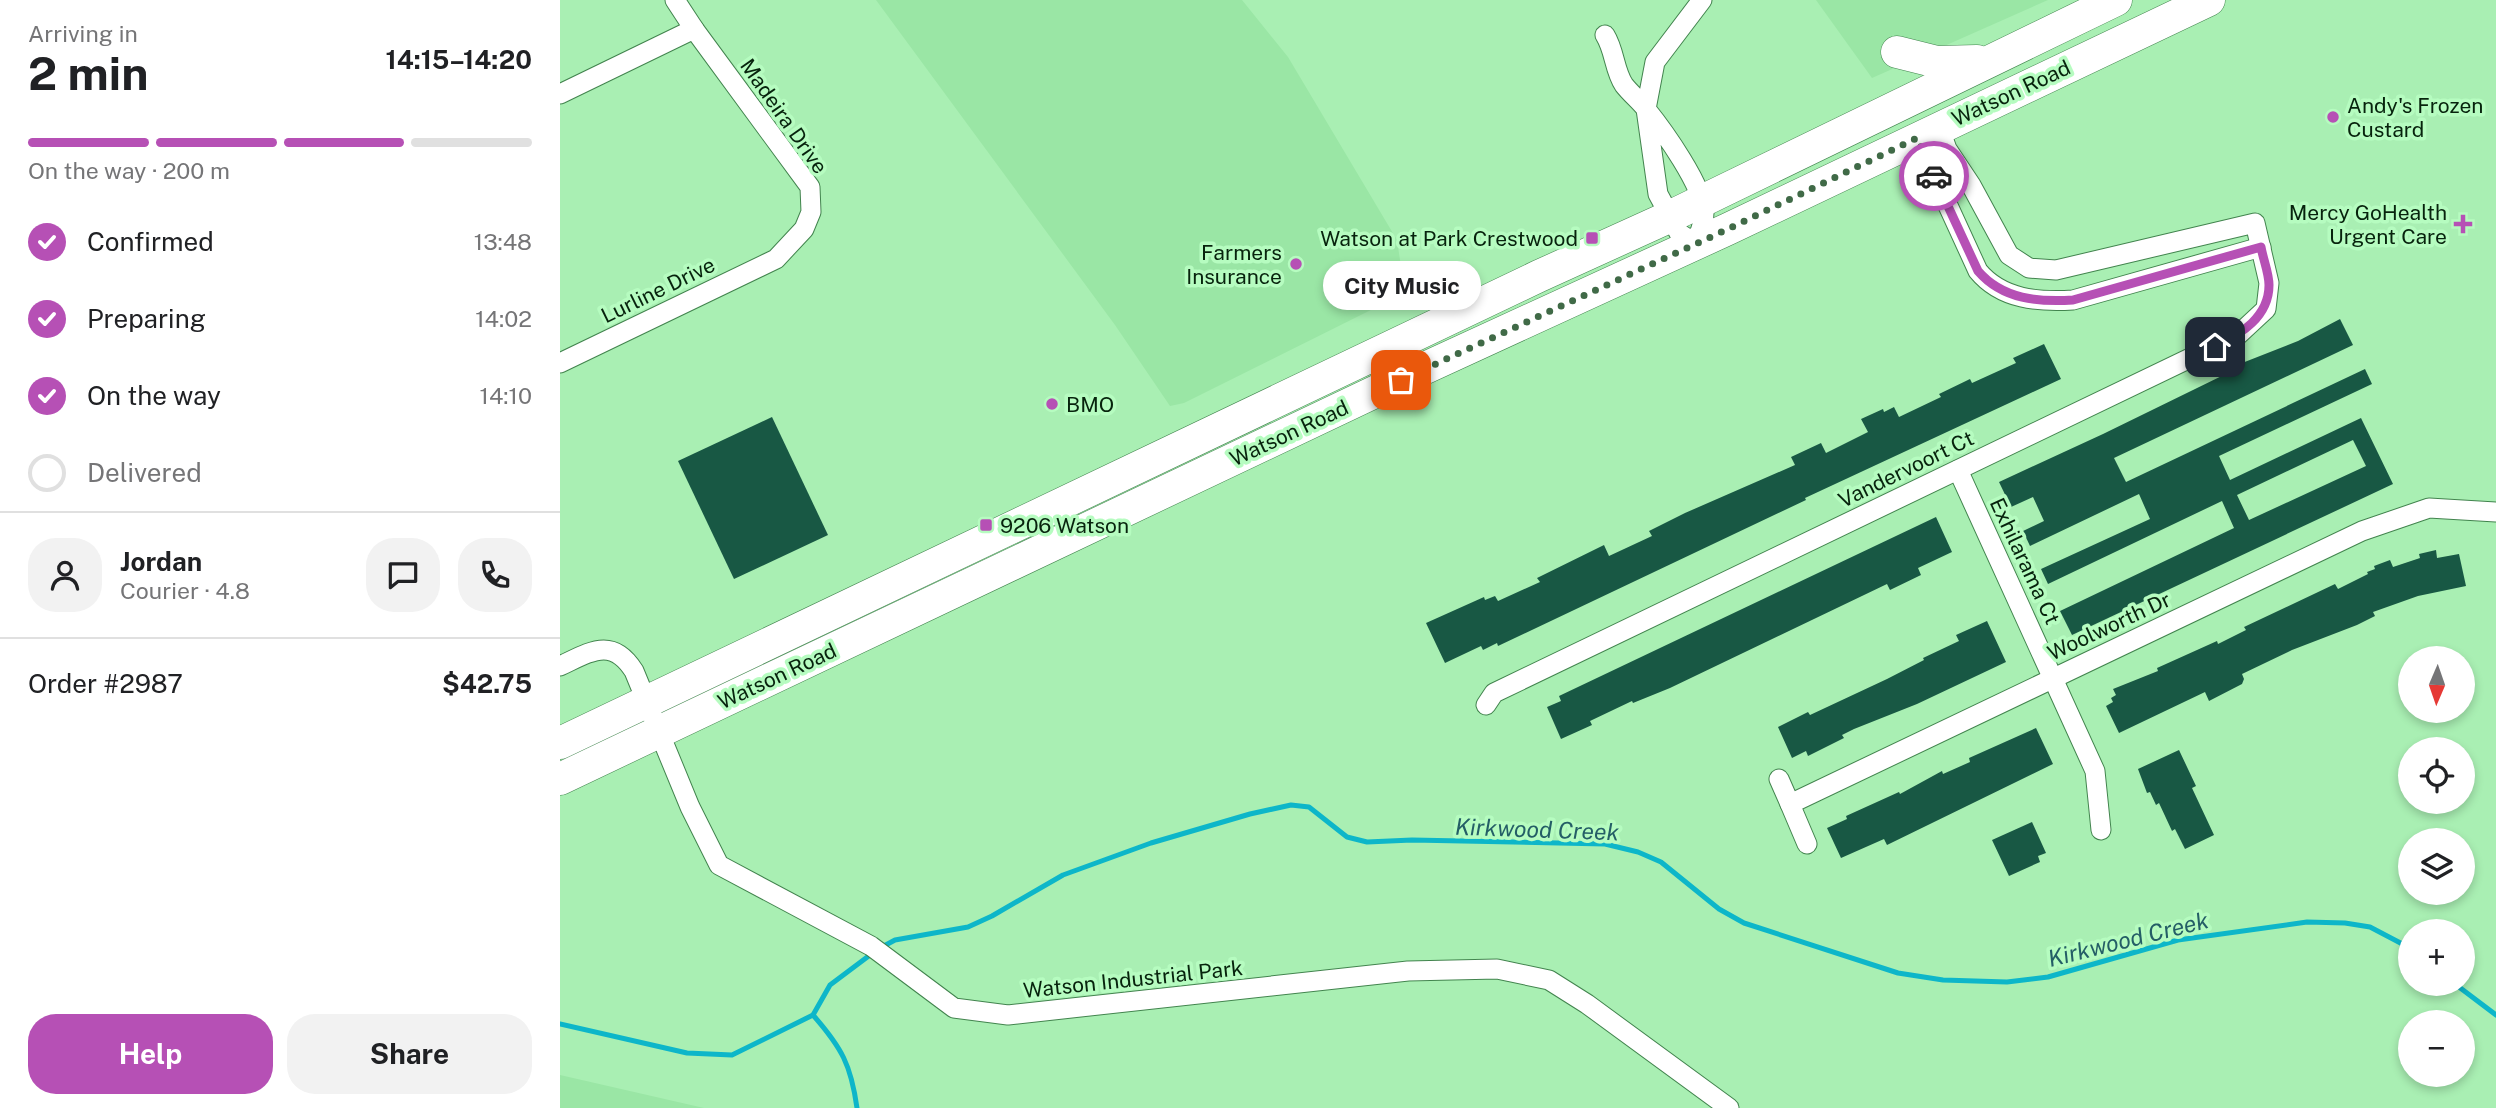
<!DOCTYPE html>
<meta charset="utf-8">
<style>
body{margin:0;font-family:"Public Sans",sans-serif;background:#f2f2f2;color:#202124;height:100vh;display:flex;flex-direction:column;font-size:26px;white-space:nowrap}
*{box-sizing:border-box;margin:0}
p{font-size:23px;color:#757577}
.icon{flex:none;width:38px;height:38px;fill:none;stroke:currentColor;stroke-width:2;stroke-linecap:round;stroke-linejoin:round}
.map{position:relative;flex:1;overflow:hidden}
.panel{display:flex;flex-direction:column;background:#fff;width:560px}
.panel>*{flex:none}
.needle{width:46px;rotate:182deg}
.buttons{position:absolute;left:1838px;top:646px;display:grid;gap:14px}
.buttons a{display:grid;place-items:center;width:77px;height:77px;border-radius:50%;background:#fff;box-shadow:0 4px 10px #0003;font-size:35px}
.pin{position:absolute;display:grid;place-items:center;width:60px;height:60px;color:#fff;margin:-30px;border-radius:14px;box-shadow:0 4px 10px #0006}
.courier{position:absolute;display:grid;place-items:center;width:70px;height:70px;margin:-35px;border:5px solid #b650b5;border-radius:50%;background:#fff;color:#222;box-shadow:0 2px 9px #0007}
.bubble{position:absolute;height:49px;border-radius:24px;background:#fff;box-shadow:0 4px 10px #0003;font-size:23px;font-weight:700;line-height:49px;text-align:center}
.headline em{font-style:normal;font-weight:700}
.headline div{display:flex;flex-direction:column-reverse}
.headline{display:flex;align-items:center;justify-content:space-between;height:119px;padding:0 28px}
h1{font-size:46px;font-weight:700;line-height:52px}
.bar{display:grid;grid-template-columns:repeat(4,1fr);gap:10px 7px;align-content:center;height:84px;padding:0 28px}
.bar i{height:9px;border-radius:5px;background:#e0e0e0}
.bar .selected{background:#b650b5}
.bar p{grid-column:span 4}
.line{display:flex;align-items:center;gap:18px;padding:0 28px;border-top:2px solid #e0e0e0}
.line div{flex:1}
.round{display:grid;place-items:center;flex:none;width:74px;height:74px;border-radius:28px;background:#f2f2f2}
ol{padding:0 28px;list-style:none}
li{display:flex;align-items:center;gap:21px;height:77px}
li p{margin-inline-start:auto}
li .icon{padding:7px;border-radius:50%;background:#b650b5;color:#fff;stroke-width:4}
li:last-child{color:#757577}
li i{width:38px;height:38px;border:4px solid #e0e0e0;border-radius:50%}
.button{display:flex;gap:14px;margin-top:auto;padding:14px 28px}
.button a{flex:1;height:80px;border-radius:28px;background:#b650b5;color:#fff;font-size:28px;font-weight:700;line-height:80px;text-align:center}
.button a+a{background:#f2f2f2;color:#202124}
main{display:flex;flex:1;min-height:0}
.map>svg:first-child{display:block}
.built{fill:#9ae6a5}
.lines{fill:none;stroke-linecap:round;stroke-linejoin:round}
.stream{stroke:#0db6c9;stroke-width:5}
.building{fill:#185844;fill-rule:evenodd}
.minor-casing{stroke:#42844e;stroke-width:21}
.primary-casing{stroke:#42844e;stroke-width:33}
.minor{stroke:#fff;stroke-width:19}
.primary{stroke:#fff;stroke-width:32}
.done{stroke:#406a47;stroke-width:7;stroke-dasharray:0 12.6}
.route{stroke:#b650b5;stroke-width:9}
.poi-dot{fill:#b650b5;stroke:#b6fcc0;stroke-width:2.5}
.labels{text-anchor:middle;dominant-baseline:central;stroke-width:7;stroke-linejoin:round;paint-order:stroke}
.street-label{font-size:21px;fill:#07230d;stroke:#b6fcc0}
.poi-label{font-size:21px;fill:#07230d;stroke:#b6fcc0;text-anchor:start}
.water-label{font-size:23px;font-style:italic;fill:#245e66;stroke:#b6fcc0}
</style>
<main>
<section class="panel">
<div class="headline"><div><h1>2 min</h1><p>Arriving in</p></div><em>14:15–14:20</em></div>
<div class="bar"><i class="selected"></i><i class="selected"></i><i class="selected"></i><i></i><p>On the way · 200 m</p></div>
<ol>
<li><svg class="icon" aria-label="check" viewBox="0 0 24 24"><path d="M5 12l5 5 9-10"/></svg>Confirmed<p>13:48</p></li>
<li><svg class="icon" aria-label="check" viewBox="0 0 24 24"><path d="M5 12l5 5 9-10"/></svg>Preparing<p>14:02</p></li>
<li><svg class="icon" aria-label="check" viewBox="0 0 24 24"><path d="M5 12l5 5 9-10"/></svg>On the way<p>14:10</p></li>
<li><i></i>Delivered</li>
</ol>
<div class="line" style="height:126px"><a class="round"><svg class="icon" aria-label="person" viewBox="0 0 24 24"><circle cx="12" cy="8" r="4"/><path d="M4 21q1-7 8-7t8 7"/></svg></a><div><b>Jordan</b><p>Courier · 4.8</p></div><a class="round"><svg class="icon" aria-label="chat" viewBox="0 0 24 24"><path d="M4 5h16v11H9l-5 4z"/></svg></a><a class="round"><svg class="icon" aria-label="phone" viewBox="0 0 24 24"><path d="M5 4h4l2 5-3 2q2 4 5 5l2-3 5 2v4C11 20 4 13 5 4z"/></svg></a></div>
<div class="line" style="height:91px"><div>Order #2987</div><b>$42.75</b></div>
<div class="button"><a>Help</a><a>Share</a></div>
</section>
<div class="map">
<svg width="1936" height="1108" viewBox="0 0 1936 1108">
<rect width="100%" height="100%" fill="#a9efb3"/>
<g class="built">
<path d="M316,0H682L728,57L837,240L845,293L624,403L610,406L555,325Z"/>
<path d="M1256,0H1488L1312,78Z"/>
<path d="M0,1075L144,1108H0Z"/>
</g>
<g class="lines">
<g class="stream">
<path d="M322,947L335,940L408,927L432,916L503,875L591,843L690,814L731,805L749,807L787,837L807,842L852,840L1045,844L1078,852L1101,862L1159,909L1184,923L1338,973L1383,980L1447,982L1488,977L1618,940L1747,922L1785,923L1810,927L1850,948"/>
<path d="M1895,984L1936,1015"/>
<path d="M253,1015L270,985L314,952"/>
<path d="M0,1024L127,1053L172,1055L253,1015C282,1048 291,1065 297,1108"/>
</g>
</g>
<g class="building">
<path d="M1780,319L1793,345L1554,458L1566,482L1805,369L1812,384L1659,456L1670,480L1801,418L1833,484L1512,635L1500,611L1674,528L1662,501L1488,584L1481,569L1590,519L1579,494L1470,546L1463,531L1484,521L1473,497L1451,507L1439,482L1543,434L1678,368L1677,365L1738,341ZM1793,440L1806,466L1689,520L1677,495Z"/>
<path d="M1484,344L1501,379L1245,498L1246,500L938,646L937,643L923,650L921,646L885,663L866,623L924,597L925,600L935,596L938,601L980,582L977,578L1044,545L1049,556L1092,536L1089,531L1125,513L1235,465L1231,457L1261,443L1266,453L1308,432L1301,419L1323,409L1324,412L1334,407L1339,417L1381,397L1379,394L1410,379L1412,383L1456,363L1453,358Z"/>
<path d="M212,417L268,535L174,579L118,461Z"/>
<path d="M1376,517L1392,552L1358,568L1361,575L1330,590L1327,584L1110,688L1073,703L1072,701L1030,721L1032,725L1001,739L987,707L1001,701L999,696Z"/>
<path d="M1876,550L1877,558L1899,554L1906,586L1858,596L1813,612L1815,616L1797,625L1732,650L1682,674L1684,679L1682,684L1649,701L1645,692L1559,733L1546,706L1553,702L1551,698L1556,695L1553,689L1598,671L1597,668L1657,641L1658,644L1686,630L1684,627L1775,584L1778,589L1808,574L1807,572L1815,569L1814,566L1830,560L1833,567L1860,558L1859,554Z"/>
<path d="M1427,621L1446,662L1357,704L1294,729L1282,735L1284,738L1248,756L1246,751L1232,758L1218,727L1248,712L1250,715L1327,679L1364,660L1363,658L1399,641L1396,635Z"/>
<path d="M1476,728L1493,764L1327,845L1324,839L1281,858L1267,828L1287,819L1286,816L1339,792L1340,794L1382,771L1383,774L1410,762L1409,758Z"/>
<path d="M1619,750L1636,786L1632,788L1654,835L1625,849L1615,829L1612,831L1599,803L1596,805L1590,792L1587,793L1578,769Z"/>
<path d="M1472,822L1486,853L1478,856L1480,862L1449,876L1432,840Z"/>
</g>
<g class="lines">
<defs>
<g id="minor">
<path d="M1045,35C1055,51 1054,70 1064,85C1071,94 1080,101 1086,109C1103,130 1144,187 1144,213C1144,223 1139,234 1136,244L1119,233L1098,194L1086,109L1095,62L1142,0"/>
<path d="M0,94L134,29"/>
<path d="M1357,138L1418,271C1442,300 1479,302 1513,300L1701,247"/>
<path d="M0,363L216,259L244,229L251,212L250,187L134,29L115,0"/>
<path d="M1398,470L1535,771L1541,830"/>
<path d="M0,666C30,652 52,636 74,671L130,807L159,865L311,946L394,1008L448,1015L848,971L937,969L989,980L1027,1004L1169,1108"/>
<path d="M926,705L934,693L1678,335L1706,309L1709,283L1695,223L1496,270L1469,268L1449,255L1411,185L1387,149L1379,127"/>
<path d="M1219,779L1230,804"/>
<path d="M1247,844L1230,804L1802,531L1869,508L1936,512"/>
</g>
<g id="primary">
<path d="M1337,52L1377,62L1417,61"/>
<path d="M0,743L979,276L1109,217L1556,0"/>
<path d="M0,779L863,369L1168,229L1649,0"/>
</g>
</defs>
<use href="#minor" class="minor-casing"/>
<use href="#primary" class="primary-casing"/>
<use href="#minor" class="minor"/>
<use href="#primary" class="primary"/>
</g>
<g class="lines">
<path class="done" d="M841,380L1168,229L1357,138L1374,176"/>
<path class="route" d="M1374,176L1418,271C1443,300 1479,302 1513,300L1701,247C1703,259 1709,273 1709,285C1709,317 1681,334 1655,347"/>
</g>
<g class="poi-dot">
<circle cx="1773" cy="117" r="7"/>
<path d="M1899.5 213.5h7v7h7v7h-7v7h-7v-7h-7v-7h7z"/>
<rect x="1025" y="231" width="14" height="14" rx="3.5"/>
<circle cx="736" cy="264" r="7"/>
<circle cx="492" cy="404" r="7"/>
<rect x="419" y="518" width="14" height="14" rx="3.5"/>
</g>
<g class="labels">
<g class="street-label">
<text transform="translate(1451 93) rotate(-25)">Watson Road</text>
<text transform="translate(224 116) rotate(55)">Madeira Drive</text>
<text transform="translate(98 290) rotate(-26)">Lurline Drive</text>
<text transform="translate(729 433) rotate(-25)">Watson Road</text>
<text transform="translate(1346 469) rotate(-26)">Vandervoort Ct</text>
<text transform="translate(1465 561) rotate(65)">Exhilarama Ct</text>
<text transform="translate(1549 626) rotate(-25)">Woolworth Dr</text>
<text transform="translate(217 676) rotate(-25)">Watson Road</text>
<text transform="translate(573 979) rotate(-6)">Watson Industrial Park</text>
</g>
<g class="poi-label">
<text x="1787" y="105">Andy's Frozen<tspan x="1787" dy="24">Custard</tspan></text>
<text x="1887" y="212" text-anchor="end">Mercy GoHealth<tspan x="1887" dy="24">Urgent Care</tspan></text>
<text x="1018" y="238" text-anchor="end">Watson at Park Crestwood</text>
<text x="722" y="252" text-anchor="end">Farmers<tspan x="722" dy="24">Insurance</tspan></text>
<text x="506" y="404">BMO</text>
<text x="440" y="525">9206 Watson</text>
</g>
<g class="water-label">
<text transform="translate(977 829) rotate(2)">Kirkwood Creek</text>
<text transform="translate(1568 939) rotate(-14)">Kirkwood Creek</text>
</g>
</g>
</svg>
<div class="buttons">
<a><svg class="needle" viewBox="-14 -14 28 28"><path d="M0-13l5 13h-10z" fill="#e53935"/><path d="M0 13l5-13h-10z" fill="#757577"/></svg></a>
<a><svg class="icon" aria-label="locate" viewBox="0 0 24 24"><circle cx="12" cy="12" r="6"/><path d="M12 2v4M12 18v4M2 12h4M18 12h4"/></svg></a>
<a><svg class="icon" aria-label="layers" viewBox="0 0 24 24"><path d="M12 4l9 5-9 5-9-5zM3 14l9 5 9-5"/></svg></a>
<a>+</a>
<a>−</a>
</div>
<div class="pin" style="left:841px;top:380px;background:#ea580c"><svg class="icon" aria-label="bag" viewBox="0 0 24 24"><path d="M5 8h14l-1 12H6zM9 8a3 3 0 0 1 6 0"/></svg></div>
<div class="pin" style="left:1655px;top:347px;background:#1f2937"><svg class="icon" aria-label="home" viewBox="0 0 24 24"><path d="M3 11l9-7 9 7M6 9v11h12V9"/></svg></div>
<div class="courier" style="left:1374px;top:176px"><svg class="icon" aria-label="car" viewBox="0 0 24 24"><path d="M5 17H2v-5l4-1 3-4h7l3 4 3 1v5h-3M9 17h6M6 11h13"/><circle cx="7" cy="17" r="2"/><circle cx="17" cy="17" r="2"/></svg></div>
<div class="bubble" style="left:763px;top:261px;width:158px">City Music</div>
</div>
</main>
